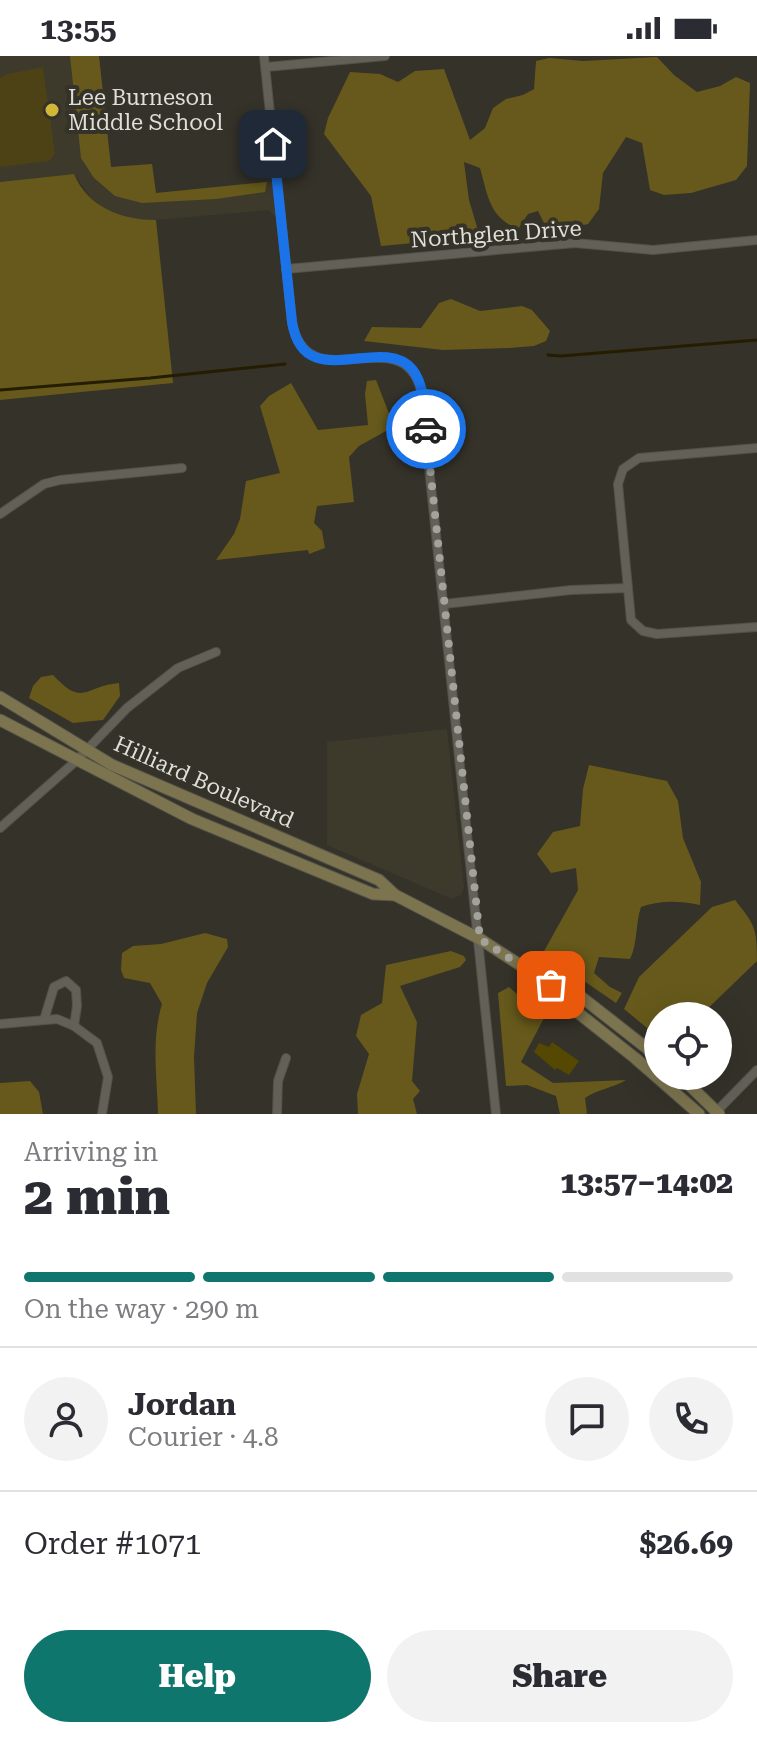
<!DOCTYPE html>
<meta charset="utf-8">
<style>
body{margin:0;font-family:"Roboto Serif",serif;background:#f2f2f3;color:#2b2b33;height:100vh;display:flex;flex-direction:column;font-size:30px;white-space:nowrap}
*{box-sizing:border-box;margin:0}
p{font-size:26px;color:#7c7c81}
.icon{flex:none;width:44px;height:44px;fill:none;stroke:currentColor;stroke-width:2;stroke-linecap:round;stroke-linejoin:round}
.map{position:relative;height:1058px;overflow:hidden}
.drawer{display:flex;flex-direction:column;background:#fff;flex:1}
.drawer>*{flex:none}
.buttons{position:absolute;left:644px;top:946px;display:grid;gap:16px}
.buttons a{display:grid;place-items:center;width:88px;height:88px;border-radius:50%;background:#fff;box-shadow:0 8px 32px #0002;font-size:40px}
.pin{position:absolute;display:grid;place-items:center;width:68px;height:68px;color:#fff;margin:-34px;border-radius:16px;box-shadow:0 4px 12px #0006}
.courier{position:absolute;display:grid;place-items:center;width:80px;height:80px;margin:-40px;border:6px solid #1a73e8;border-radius:50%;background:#fff;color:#222;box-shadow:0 2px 10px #0007}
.overview em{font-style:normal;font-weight:800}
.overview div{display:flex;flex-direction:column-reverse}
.overview{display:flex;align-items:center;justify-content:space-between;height:136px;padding:0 24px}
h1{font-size:52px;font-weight:800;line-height:60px}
.bar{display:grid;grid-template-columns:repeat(4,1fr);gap:12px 8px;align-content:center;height:96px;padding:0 24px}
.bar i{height:10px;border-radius:6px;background:#e1e1e2}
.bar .active{background:#0f766e}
.bar p{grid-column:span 4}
.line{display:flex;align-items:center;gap:20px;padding:0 24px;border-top:2px solid #e1e1e2}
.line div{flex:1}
.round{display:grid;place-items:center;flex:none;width:84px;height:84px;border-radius:42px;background:#f2f2f3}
.action{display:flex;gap:16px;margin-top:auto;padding:16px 24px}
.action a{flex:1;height:92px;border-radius:48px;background:#0f766e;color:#fff;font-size:32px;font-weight:800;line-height:92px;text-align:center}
.action a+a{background:#f2f2f3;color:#2b2b33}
.status{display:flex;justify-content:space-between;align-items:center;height:56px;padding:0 40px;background:#fff;direction:ltr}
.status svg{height:22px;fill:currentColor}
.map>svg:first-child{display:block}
.built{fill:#3d3a2b}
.green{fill:#4c4215}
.forest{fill:#66591b}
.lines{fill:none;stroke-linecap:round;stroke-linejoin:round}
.stream{stroke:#241d00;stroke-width:3}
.building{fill:#554802}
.street-casing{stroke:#525149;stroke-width:10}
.secondary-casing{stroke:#525149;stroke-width:13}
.street{stroke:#626057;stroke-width:8}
.secondary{stroke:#7c744e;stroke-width:11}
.done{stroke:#a3a29b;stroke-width:8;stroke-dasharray:0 14.4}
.route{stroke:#1a73e8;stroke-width:10}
.poi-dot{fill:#d2b736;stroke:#343229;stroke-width:3}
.labels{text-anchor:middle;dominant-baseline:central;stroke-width:8;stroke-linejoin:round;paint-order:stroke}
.poi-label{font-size:22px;fill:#dfded8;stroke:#343229;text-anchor:start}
.street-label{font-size:22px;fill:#dfded8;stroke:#343229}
</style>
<div class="status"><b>13:55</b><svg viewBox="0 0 49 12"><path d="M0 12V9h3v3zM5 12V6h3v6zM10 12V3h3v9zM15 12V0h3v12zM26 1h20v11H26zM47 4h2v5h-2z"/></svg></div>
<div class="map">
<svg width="757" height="1058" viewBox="0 0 757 1058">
<rect width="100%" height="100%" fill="#343229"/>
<g class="built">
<path d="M0,0H99L111,111L152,108L156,137L274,125L277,163L269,154L156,164L129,163L103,152L92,143L74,118L0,126Z"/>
<path d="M447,673L464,832L461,839L452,843L327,789V686Z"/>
</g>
<path class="green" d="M43,11L55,98L49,105L0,111V22L7,18Z"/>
<g class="forest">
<path d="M70,0H99L111,111L152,108L156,137L267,126L265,136L216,143L142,147L115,140L94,122L81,102Z"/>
<path d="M657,1L674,19L697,36L720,30L736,21L750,27L747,110L736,124L691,137L664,139L650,134L642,87L626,81L603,117L599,153L588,168L566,173H547L538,155L528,158L518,173C489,161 488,140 480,112L464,106L469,144L480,181L381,190L371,140L324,78L328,62L350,16L380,18L398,26L415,15L444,13L470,84L485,72L493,52L506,43L523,39L534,33L536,5L549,2L583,5Z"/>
<path d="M74,118C88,152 123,164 156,164L173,327L0,344V126Z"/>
<path d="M451,243L480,255L522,250L532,254L550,275L546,285L534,290L509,292L443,294L364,285L372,271L421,272L439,247Z"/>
<path d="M376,324L390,360L386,375L359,390L349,401L354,446L317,450L314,467L322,475L325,492L309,498L308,494L216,504L234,478L240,463L246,425L280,417L260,350L269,340L291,327L318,374L368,369L365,338L367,325Z"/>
<path d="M53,619C84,652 84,630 119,627L120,640L103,664L73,667L29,642L33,630L41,621Z"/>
<path d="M589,709L667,725L678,745L683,782L701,826L700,849C678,845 662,844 641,851C635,869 638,887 630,903L599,901L594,917L610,931L622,937L616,947L543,897L578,834L576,812L551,817L537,798L553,776L580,770L583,733Z"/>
<path d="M735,844C755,869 757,872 757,905L700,960H658V981L624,953L639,921L712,851Z"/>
<path d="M205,877L227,883L228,891L207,927L197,957L194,1001L196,1058H158C157,1021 151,984 162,948L150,927L124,922L121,914L122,897L133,890L161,888Z"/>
<path d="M451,895L464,900L466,904L460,911L400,930L417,966L412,1025L420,1035L413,1043L417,1058H358L357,1038L369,998L356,980L361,959L382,947L386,909Z"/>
<path d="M509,931L544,962L521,1006L553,1027L626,1024C613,1032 598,1033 585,1042L587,1058H560L556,1040L527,1029L506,1030L498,937Z"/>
<path d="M30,1025L39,1036L43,1058H0V1027Z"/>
</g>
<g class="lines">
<g class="stream">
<path d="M548,299L561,300L757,284"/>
<path d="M0,334L150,322L285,308"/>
</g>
</g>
<path class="building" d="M552,986L579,1005L569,1019L557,1012L555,1014L534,996L539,987L549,991Z"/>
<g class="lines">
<defs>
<g id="street">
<path d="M264,0L292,266C307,347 402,261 421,334L496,1058"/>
<path d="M266,11L385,0"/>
<path d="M286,213L575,187L653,194L757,184"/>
<path d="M757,392L639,402L623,413L618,428L631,564L643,575L657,578L757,571"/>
<path d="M0,458L44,428L60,424L182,412"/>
<path d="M444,548L571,534L628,532"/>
<path d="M0,772L76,705L127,652L178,612L216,596"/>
<path d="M44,964L54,931L66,925L76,934L77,950L74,970"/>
<path d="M0,968L57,963L74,970L97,987L108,1021L102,1058"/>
<path d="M277,1058L278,1025L286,1002"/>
<path d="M714,1058L757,1014"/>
</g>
<g id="secondary">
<path d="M0,641L112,709L379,824L395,839L480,883L551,929L575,936L658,1001"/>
<path d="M0,664L192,763L373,838L395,839"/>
<path d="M551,929L567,948L635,1002L699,1058"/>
<path d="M680,1020L719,1058"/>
</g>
</defs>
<use href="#street" class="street-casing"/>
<use href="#secondary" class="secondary-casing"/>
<use href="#street" class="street"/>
<use href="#secondary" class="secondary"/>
</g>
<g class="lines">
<path class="done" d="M426,373L480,883L551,929"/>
<path class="route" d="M273,88L292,266C304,340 381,277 412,313C425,329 424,354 426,373"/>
</g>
<circle class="poi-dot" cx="52" cy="54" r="8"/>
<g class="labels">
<g class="poi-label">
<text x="68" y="41">Lee Burneson<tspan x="68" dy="25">Middle School</tspan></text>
</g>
<g class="street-label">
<text transform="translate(496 178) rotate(-4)">Northglen Drive</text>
<text transform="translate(204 726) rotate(24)">Hilliard Boulevard</text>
</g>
</g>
</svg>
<div class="buttons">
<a><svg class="icon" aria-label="locate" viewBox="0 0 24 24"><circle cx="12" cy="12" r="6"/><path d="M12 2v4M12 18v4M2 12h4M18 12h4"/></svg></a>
</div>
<div class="pin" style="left:551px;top:929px;background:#ea580c"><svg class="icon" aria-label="bag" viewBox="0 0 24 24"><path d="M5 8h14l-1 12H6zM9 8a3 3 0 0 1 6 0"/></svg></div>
<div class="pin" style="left:273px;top:88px;background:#1f2937"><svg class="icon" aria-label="home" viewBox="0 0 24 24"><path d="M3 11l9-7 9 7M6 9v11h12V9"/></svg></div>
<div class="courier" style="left:426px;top:373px"><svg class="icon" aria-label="car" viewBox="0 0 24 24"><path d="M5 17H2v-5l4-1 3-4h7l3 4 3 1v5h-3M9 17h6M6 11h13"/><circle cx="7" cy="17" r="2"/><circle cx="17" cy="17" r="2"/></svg></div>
</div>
<section class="drawer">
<div class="overview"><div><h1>2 min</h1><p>Arriving in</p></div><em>13:57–14:02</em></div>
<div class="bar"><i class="active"></i><i class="active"></i><i class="active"></i><i></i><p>On the way · 290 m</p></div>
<div class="line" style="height:144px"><a class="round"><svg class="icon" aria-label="person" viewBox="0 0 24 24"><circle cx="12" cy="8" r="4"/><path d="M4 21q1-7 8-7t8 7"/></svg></a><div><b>Jordan</b><p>Courier · 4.8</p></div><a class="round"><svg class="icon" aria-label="chat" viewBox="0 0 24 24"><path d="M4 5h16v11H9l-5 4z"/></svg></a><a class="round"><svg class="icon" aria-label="phone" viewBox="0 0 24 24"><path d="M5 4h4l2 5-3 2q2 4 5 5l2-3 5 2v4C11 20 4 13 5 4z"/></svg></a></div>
<div class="line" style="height:104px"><div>Order #1071</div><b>$26.69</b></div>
<div class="action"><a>Help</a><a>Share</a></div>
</section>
